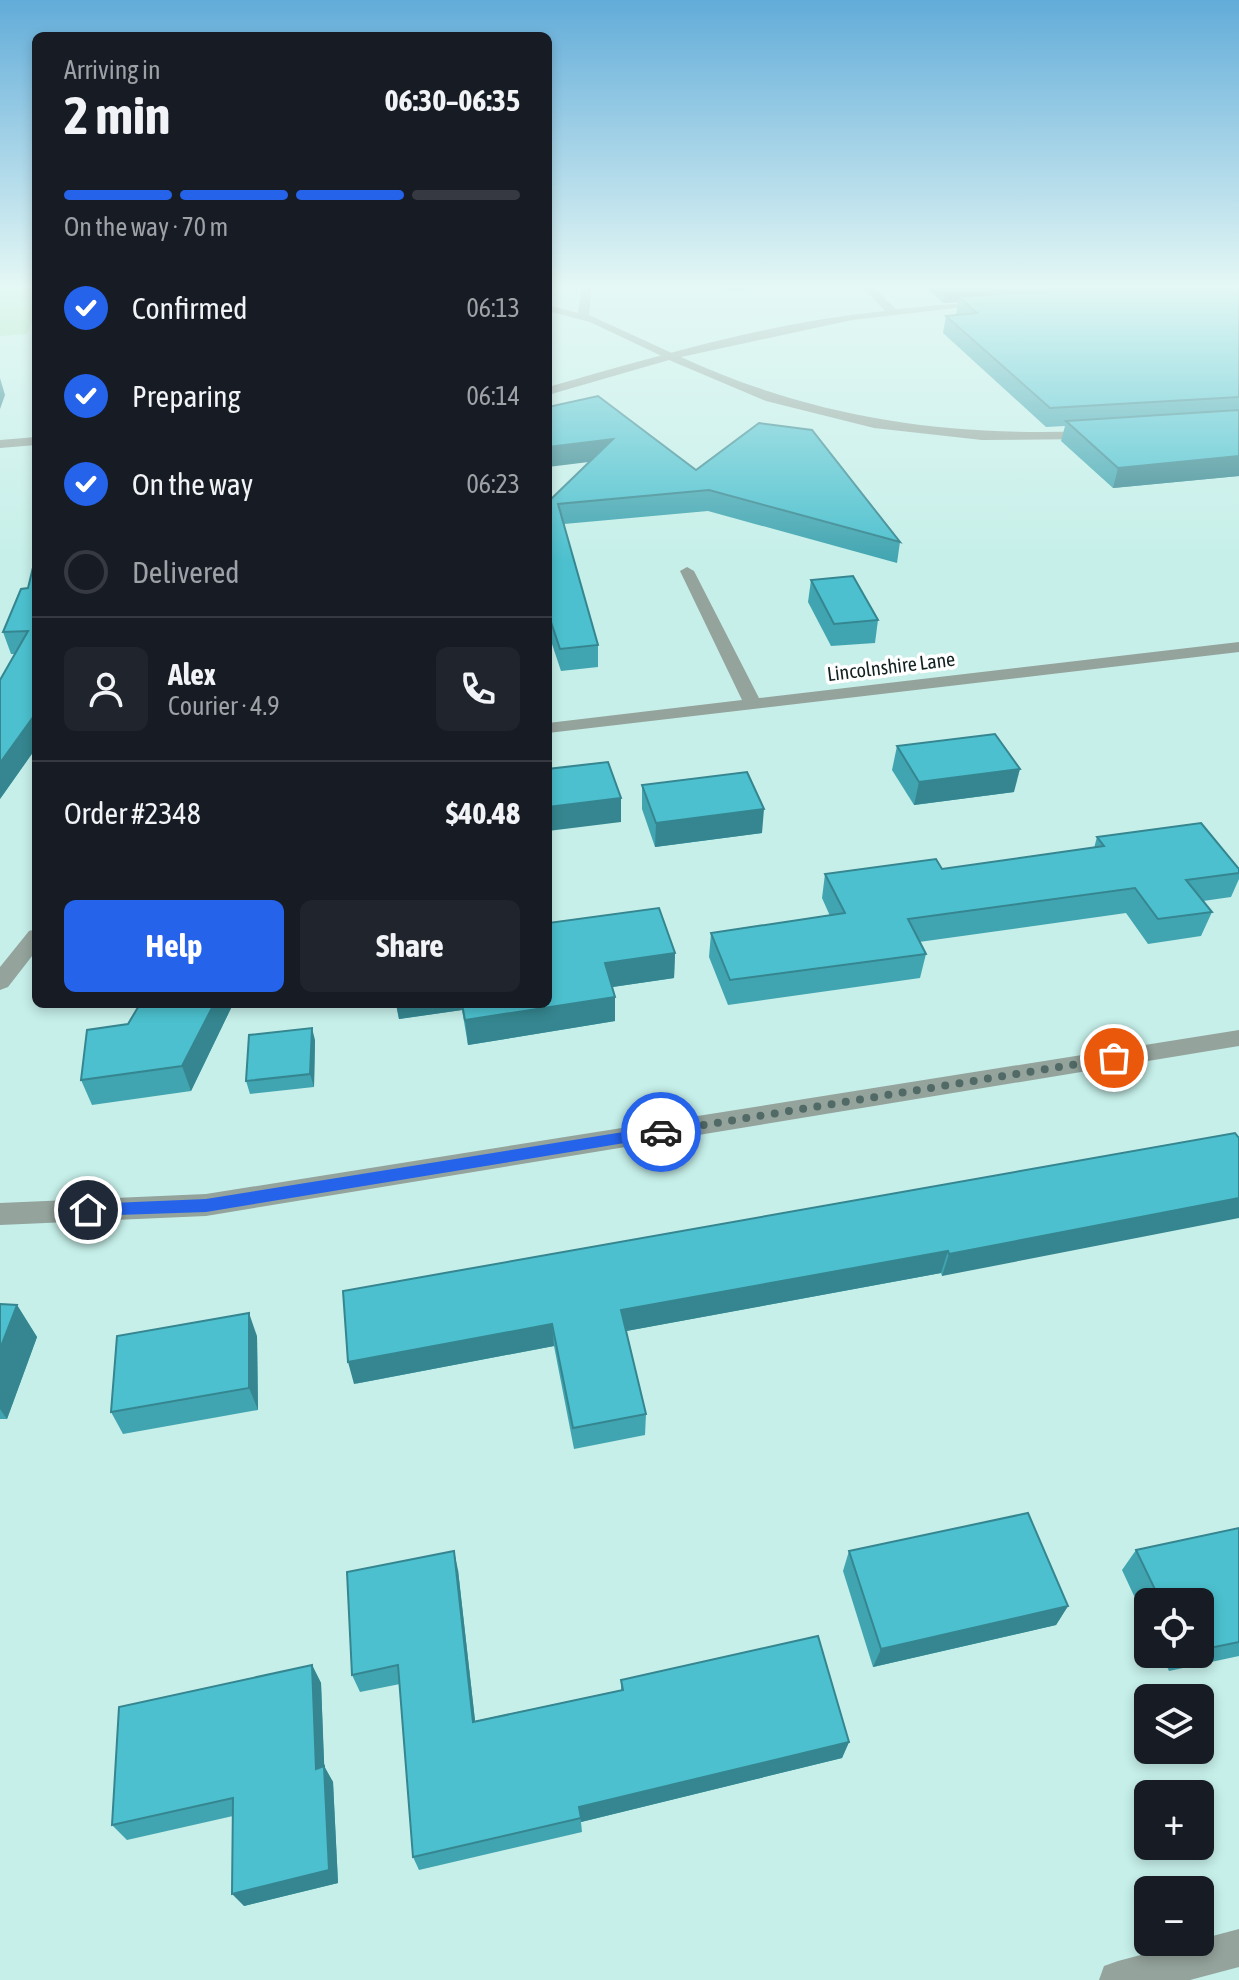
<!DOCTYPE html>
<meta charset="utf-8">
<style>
body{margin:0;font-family:"Asap Condensed",sans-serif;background:#20242c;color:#f1f3f6;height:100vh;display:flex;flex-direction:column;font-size:30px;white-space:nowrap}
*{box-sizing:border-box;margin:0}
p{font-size:26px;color:#9ea1a6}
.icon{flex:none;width:44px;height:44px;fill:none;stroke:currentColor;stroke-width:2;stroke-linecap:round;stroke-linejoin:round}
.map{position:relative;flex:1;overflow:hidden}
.drawer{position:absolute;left:32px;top:32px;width:520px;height:976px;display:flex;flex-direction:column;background:#171b24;border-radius:12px;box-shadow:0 4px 12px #0003}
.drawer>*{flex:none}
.fabs{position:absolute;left:1134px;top:1588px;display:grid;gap:16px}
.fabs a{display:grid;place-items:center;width:80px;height:80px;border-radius:12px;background:#171b24;box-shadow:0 4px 12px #0003;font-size:40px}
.pin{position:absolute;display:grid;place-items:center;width:68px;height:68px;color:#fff;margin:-34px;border:4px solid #fff;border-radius:50%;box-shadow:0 2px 8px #0007}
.courier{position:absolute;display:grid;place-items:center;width:80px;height:80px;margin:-40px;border:6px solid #2563eb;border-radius:50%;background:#fff;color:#222;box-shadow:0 2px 10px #0007}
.headline em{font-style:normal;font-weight:700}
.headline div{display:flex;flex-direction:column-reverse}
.headline{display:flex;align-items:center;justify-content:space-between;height:136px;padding:0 32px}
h1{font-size:52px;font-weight:700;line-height:60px}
.bar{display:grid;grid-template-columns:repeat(4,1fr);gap:12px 8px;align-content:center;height:96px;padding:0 32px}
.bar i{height:10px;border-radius:6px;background:#363941}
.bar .selected{background:#2563eb}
.bar p{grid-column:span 4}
.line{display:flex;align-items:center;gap:20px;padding:0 32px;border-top:2px solid #363941}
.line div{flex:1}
.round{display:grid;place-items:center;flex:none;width:84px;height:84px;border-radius:12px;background:#20242c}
ol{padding:0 32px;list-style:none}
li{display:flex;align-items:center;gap:24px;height:88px}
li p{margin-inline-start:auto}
li .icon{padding:8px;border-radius:50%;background:#2563eb;color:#fff;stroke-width:4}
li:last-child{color:#9ea1a6}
li i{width:44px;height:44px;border:4px solid #363941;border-radius:50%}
.button{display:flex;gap:16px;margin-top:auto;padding:16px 32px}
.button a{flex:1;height:92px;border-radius:12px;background:#2563eb;color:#fff;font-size:32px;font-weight:700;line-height:92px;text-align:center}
.button a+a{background:#20242c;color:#f1f3f6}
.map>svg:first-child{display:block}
.green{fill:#a2e1ac}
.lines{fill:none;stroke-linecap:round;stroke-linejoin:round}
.service{fill:#94a39c;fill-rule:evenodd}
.minor{fill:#94a39c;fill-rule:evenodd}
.wall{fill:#41a5b1}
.shaded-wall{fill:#358690}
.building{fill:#4cc0ce;stroke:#358690;stroke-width:2}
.route{fill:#2563eb}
.done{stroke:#516a66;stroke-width:8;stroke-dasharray:0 14.4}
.labels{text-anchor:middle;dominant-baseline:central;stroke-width:7;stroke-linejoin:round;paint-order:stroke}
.far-street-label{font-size:20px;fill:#122220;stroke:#fff}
</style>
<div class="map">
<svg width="1239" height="1980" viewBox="0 0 1239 1980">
<rect width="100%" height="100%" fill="#c6efe9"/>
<path class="green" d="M0,285H36V311L27,334L0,336Z"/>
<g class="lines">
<path class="service" d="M582,285H592L589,315L674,354V358H666L590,322L548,311V305L578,313Z"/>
<g class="minor">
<path d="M860,285H871L896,309L985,301L990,304L852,320L681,357C813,418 947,437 1091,431L1097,435L1091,439L982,440L874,428L766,401L669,360L548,395V387C658,356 771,322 885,311Z"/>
<path d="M36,437V445L0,448V440Z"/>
<path d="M687,567L694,571L759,698L1239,642V652L548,733V723L742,700L680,571Z"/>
<path d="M36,929V951L8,987L0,990V967L29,931Z"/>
<path d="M1239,1030V1046L206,1216L0,1225V1203L206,1194Z"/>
<path d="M1239,1929V1967L1190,1980H1099L1104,1966L1118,1961Z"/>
</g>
</g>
<g class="wall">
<path d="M720,285H803V286L725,291Z"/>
<path d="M924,285H1239V476L1113,488L1061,441L1065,426L1046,427L943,333L946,316L956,315L958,302L943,303Z"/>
<path d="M548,407L696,470L900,542L897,563L708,511L564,524L598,645V667L561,671L548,632V502L589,462Z"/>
<path d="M36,555V748L0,799L15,654H11L3,632L28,588Z"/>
<path d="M811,580L878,620L875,643L831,646L808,602Z"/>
<path d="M897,746L1014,792L914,805L892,770Z"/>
<path d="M642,785L762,833L655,847L642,809Z"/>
<path d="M1097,837L1239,869V879L1231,897L1203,901L1212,912L1201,936L1148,944L1126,913L919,942L926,954L920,978L728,1005L709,957L711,933L830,916L822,898L825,874L942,869L1094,848Z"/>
<path d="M675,953L674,978L612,987L615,997V1021L468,1045L462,1010L399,1019L396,1004H548Z"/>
<path d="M140,1004H233L191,1091L92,1105L81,1080L128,1024Z"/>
<path d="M315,1040L314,1087L250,1094L246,1081Z"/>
<path d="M1235,1133L942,1276L941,1273L626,1331L646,1414L645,1435L574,1449L554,1346L354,1384Z"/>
<path d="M0,1304L17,1305L37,1337L7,1419H0Z"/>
<path d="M257,1336L258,1410L123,1434L111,1412Z"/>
<path d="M1239,1528V1656L1169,1671L1161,1654H1200V1602H1148V1626L1122,1570L1136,1550Z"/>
<path d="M849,1551L1068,1606L1056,1625L873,1667L843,1571Z"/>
<path d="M458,1570L475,1721L621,1690V1680L849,1742L842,1758L581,1822L582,1832L419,1870L413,1857L400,1684L360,1692L352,1675Z"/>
<path d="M312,1665L321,1683L324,1766L333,1782L338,1883L244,1906L233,1816L127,1840L112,1825Z"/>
</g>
<g class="shaded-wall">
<path d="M955,285H1163L959,297L958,302L943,303L946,286Z"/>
<path d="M0,378L5,395L0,409Z"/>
<path d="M613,439V459L548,467V447Z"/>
<path d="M1239,456V476L1113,488L1118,468Z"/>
<path d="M36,713V748L0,799V763Z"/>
<path d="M1020,769L1014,792L914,805L919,782Z"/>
<path d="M621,798V822L548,831V807Z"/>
<path d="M764,809L762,833L655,847L656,823Z"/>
<path d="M675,953L674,978L606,988L605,963Z"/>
<path d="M615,997V1021L468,1045L465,1020Z"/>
<path d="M214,1004H233L191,1091L182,1066Z"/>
<path d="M396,1004H461L462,1010L399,1019Z"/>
<path d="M312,1028L315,1040L314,1087L310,1074Z"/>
<path d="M1239,1198V1218L942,1276L949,1254Z"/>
<path d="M948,1251L941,1273L621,1332V1310Z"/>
<path d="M17,1305L37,1337L7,1419L0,1409V1349Z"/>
<path d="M249,1313L257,1336L258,1410L249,1388Z"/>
<path d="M552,1324L554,1346L354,1384L348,1362Z"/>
<path d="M454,1551L458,1570L477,1738L473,1722Z"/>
<path d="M1068,1606L1056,1625L873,1667L881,1649Z"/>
<path d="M312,1665L321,1683L325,1785L316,1769Z"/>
<path d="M849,1742L842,1758L581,1822L579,1807Z"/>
<path d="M324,1766L333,1782L338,1883L244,1906L232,1894Z"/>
</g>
<g class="building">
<path d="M1105,285H1239V397L1050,408L946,316L977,313L959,297Z"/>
<path d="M598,396L696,470L759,423L812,430L900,542L709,490L558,504L598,645L560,649L548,613V502L613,439L548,447V407Z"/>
<path d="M1239,410V456L1118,468L1066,421Z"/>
<path d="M36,555V713L0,763V680L28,631L3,632L21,589L28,588Z"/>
<path d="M853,576L878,620L834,624L811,580Z"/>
<path d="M995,734L1020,769L919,782L897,746Z"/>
<path d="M608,762L621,798L548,807V769Z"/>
<path d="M747,772L764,809L656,823L642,785Z"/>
<path d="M1201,823L1239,869V873L1186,880L1212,912L1158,919L1135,888L908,919L926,954L730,980L711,933L845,913L825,874L936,859L942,869L1104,846L1097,837Z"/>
<path d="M659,908L675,953L605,963L615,997L465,1020L462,1004H548V923Z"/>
<path d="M140,1004H214L182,1066L81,1080L87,1030L128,1024Z"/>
<path d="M312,1028L310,1074L246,1081L249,1035Z"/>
<path d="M1235,1133L1239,1138V1198L949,1254L948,1251L621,1310L646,1414L573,1428L552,1324L348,1362L343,1291Z"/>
<path d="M0,1304L17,1305L0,1349Z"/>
<path d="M249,1313V1388L111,1412L117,1336Z"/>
<path d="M1028,1513L1068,1606L881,1649L849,1551Z"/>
<path d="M1239,1528V1642L1200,1650V1602H1161L1136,1550Z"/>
<path d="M454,1551L473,1722L623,1690L621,1680L818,1636L849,1742L579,1807L581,1818L413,1857L398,1665L352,1675L347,1572Z"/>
<path d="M312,1665L316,1769L324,1766L329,1870L232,1894L233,1798L112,1825L119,1707Z"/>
</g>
<linearGradient id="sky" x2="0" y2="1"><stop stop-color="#62acd9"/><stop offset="0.51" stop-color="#e5f8f5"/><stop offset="1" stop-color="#e5f8f5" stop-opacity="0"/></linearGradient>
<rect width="1239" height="562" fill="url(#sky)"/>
<path class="route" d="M661,1126L669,1132L661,1137L206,1212L88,1216L81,1210L88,1204L206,1199Z"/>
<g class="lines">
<path class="done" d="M661,1132L1114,1058"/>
</g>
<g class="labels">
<g class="far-street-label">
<text transform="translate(891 666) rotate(-7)">Lincolnshire Lane</text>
</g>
</g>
</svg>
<div class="fabs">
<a><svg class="icon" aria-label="locate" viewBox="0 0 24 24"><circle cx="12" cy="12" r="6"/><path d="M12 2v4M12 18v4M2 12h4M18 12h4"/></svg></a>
<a><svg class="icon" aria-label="layers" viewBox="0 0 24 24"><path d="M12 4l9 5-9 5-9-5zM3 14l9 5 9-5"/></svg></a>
<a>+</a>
<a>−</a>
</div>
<div class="pin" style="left:1114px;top:1058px;background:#ea580c"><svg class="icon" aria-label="bag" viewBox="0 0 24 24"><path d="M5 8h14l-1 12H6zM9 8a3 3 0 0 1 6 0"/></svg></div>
<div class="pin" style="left:88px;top:1210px;background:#1f2937"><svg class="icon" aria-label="home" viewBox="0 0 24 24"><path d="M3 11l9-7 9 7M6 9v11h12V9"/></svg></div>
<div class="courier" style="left:661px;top:1132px"><svg class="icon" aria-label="car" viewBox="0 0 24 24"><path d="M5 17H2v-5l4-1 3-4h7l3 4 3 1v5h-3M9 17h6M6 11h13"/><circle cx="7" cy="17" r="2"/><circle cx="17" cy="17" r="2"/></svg></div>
<section class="drawer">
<div class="headline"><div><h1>2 min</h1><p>Arriving in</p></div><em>06:30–06:35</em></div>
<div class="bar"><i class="selected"></i><i class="selected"></i><i class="selected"></i><i></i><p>On the way · 70 m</p></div>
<ol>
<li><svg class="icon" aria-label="check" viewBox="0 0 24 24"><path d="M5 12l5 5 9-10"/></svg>Confirmed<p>06:13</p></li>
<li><svg class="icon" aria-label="check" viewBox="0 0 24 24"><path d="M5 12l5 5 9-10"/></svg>Preparing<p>06:14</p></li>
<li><svg class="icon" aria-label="check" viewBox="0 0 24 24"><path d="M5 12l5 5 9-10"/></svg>On the way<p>06:23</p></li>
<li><i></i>Delivered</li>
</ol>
<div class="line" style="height:144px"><a class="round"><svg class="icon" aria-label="person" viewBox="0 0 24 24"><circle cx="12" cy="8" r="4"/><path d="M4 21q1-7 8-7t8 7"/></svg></a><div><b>Alex</b><p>Courier · 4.9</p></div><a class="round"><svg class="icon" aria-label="phone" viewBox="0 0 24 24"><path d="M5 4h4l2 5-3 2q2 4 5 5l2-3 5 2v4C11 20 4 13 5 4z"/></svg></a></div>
<div class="line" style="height:104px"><div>Order #2348</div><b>$40.48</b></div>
<div class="button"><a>Help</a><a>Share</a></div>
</section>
</div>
